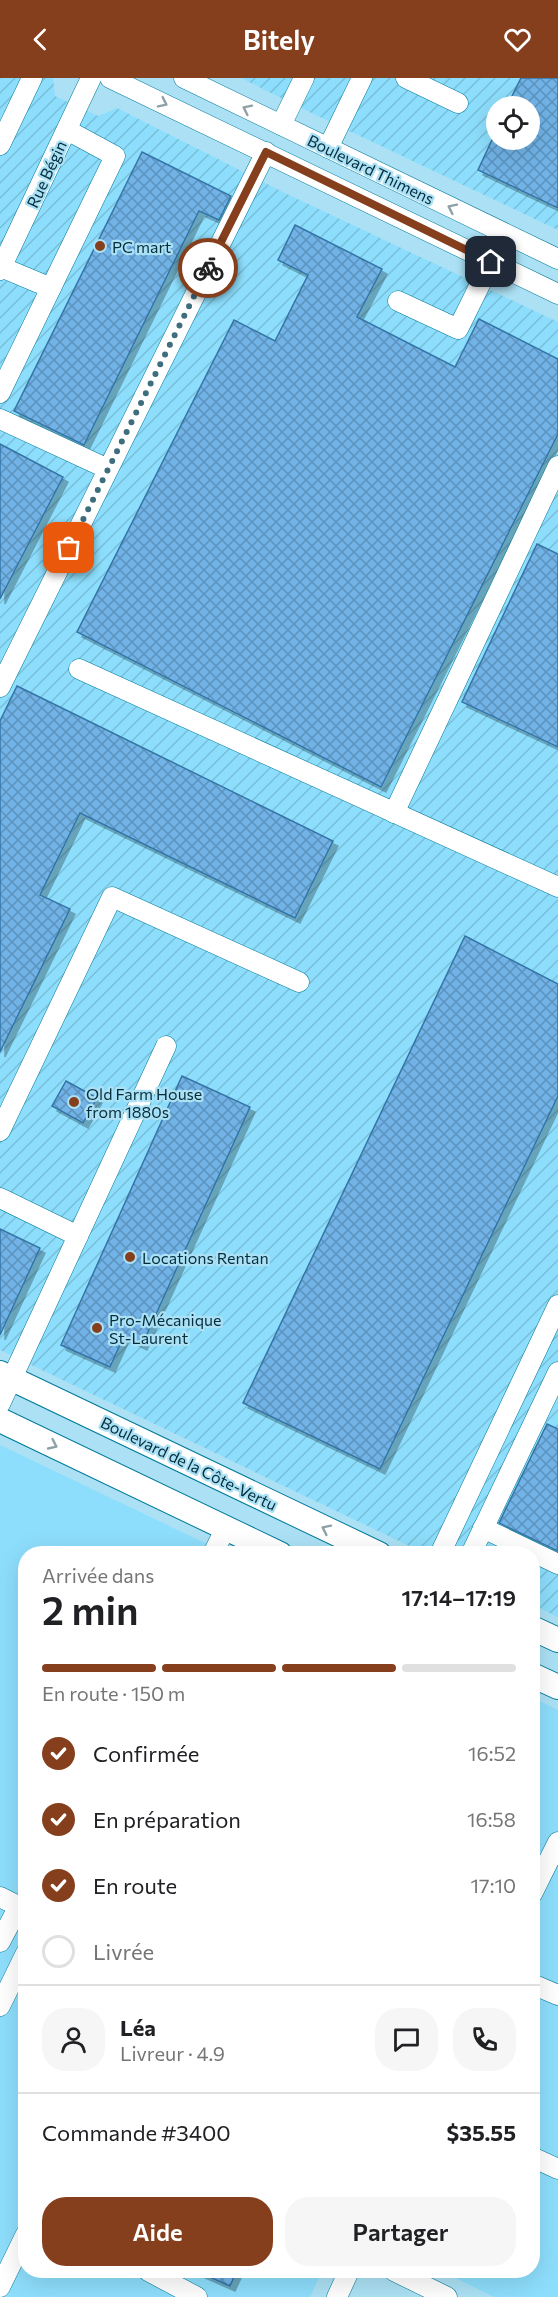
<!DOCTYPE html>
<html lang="fr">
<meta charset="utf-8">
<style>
body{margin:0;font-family:Commissioner,sans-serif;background:#f6f6f6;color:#202124;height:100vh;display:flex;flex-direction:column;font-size:22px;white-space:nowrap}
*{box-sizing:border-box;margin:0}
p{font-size:20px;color:#757577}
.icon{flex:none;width:33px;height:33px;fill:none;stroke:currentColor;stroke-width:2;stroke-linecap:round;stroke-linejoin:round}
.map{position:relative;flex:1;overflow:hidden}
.sheet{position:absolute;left:18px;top:1468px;width:522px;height:732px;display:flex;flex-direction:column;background:#fff;border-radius:24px;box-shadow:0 6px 24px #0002}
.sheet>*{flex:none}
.buttons{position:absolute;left:486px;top:18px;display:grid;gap:12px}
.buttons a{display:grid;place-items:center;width:54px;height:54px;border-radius:50%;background:#fff;box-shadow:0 6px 24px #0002;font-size:30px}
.pin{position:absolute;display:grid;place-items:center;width:51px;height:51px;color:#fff;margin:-26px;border-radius:12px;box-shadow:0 3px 9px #0006}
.courier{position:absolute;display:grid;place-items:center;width:60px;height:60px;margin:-30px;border:4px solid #863f1d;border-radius:50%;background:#fff;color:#222;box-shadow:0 2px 8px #0007}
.overview em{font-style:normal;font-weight:600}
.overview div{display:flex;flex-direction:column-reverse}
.overview{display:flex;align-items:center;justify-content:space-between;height:102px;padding:0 24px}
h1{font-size:39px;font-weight:600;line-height:45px}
.bar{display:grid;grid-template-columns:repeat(4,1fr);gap:9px 6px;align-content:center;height:72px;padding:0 24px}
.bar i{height:8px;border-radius:4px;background:#e0e0e0}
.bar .on{background:#863f1d}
.bar p{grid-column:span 4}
.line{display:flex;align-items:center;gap:15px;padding:0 24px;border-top:2px solid #e0e0e0}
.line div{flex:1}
.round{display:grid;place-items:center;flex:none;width:63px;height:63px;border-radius:24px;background:#f6f6f6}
ol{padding:0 24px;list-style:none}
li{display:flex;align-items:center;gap:18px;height:66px}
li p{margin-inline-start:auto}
li .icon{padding:6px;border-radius:50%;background:#863f1d;color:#fff;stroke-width:4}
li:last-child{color:#757577}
li i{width:33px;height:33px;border:3px solid #e0e0e0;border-radius:50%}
.button{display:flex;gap:12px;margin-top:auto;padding:12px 24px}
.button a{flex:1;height:69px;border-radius:24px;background:#863f1d;color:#fff;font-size:24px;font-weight:600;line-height:69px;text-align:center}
.button a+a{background:#f6f6f6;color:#202124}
header{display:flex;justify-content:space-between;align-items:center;height:78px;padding:0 24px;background:#863f1d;color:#fff;font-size:27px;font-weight:600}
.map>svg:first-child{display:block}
.built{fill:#8ddefc}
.industrial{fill:url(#industrial-furrows);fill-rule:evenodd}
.building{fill:url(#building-cross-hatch);stroke:#3475a6;stroke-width:1.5;filter:url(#shadow)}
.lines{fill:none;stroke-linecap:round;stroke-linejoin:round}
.minor-casing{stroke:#007a99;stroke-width:21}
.major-casing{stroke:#007a99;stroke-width:26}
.minor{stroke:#fff;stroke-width:20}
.major{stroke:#fff;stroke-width:24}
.oneway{stroke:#8ea1a7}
.done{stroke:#3e6d7d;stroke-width:6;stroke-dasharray:0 10.8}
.route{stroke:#863f1d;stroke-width:8}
.poi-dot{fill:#863f1d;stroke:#ace1f5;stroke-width:2}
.labels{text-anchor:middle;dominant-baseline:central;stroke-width:4.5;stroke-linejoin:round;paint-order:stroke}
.street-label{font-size:16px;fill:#032e3c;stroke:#ace1f5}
.poi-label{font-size:16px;fill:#032e3c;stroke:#ace1f5;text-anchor:start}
</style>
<header><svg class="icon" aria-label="back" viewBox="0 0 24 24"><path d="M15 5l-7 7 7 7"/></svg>Bitely<svg class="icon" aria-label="heart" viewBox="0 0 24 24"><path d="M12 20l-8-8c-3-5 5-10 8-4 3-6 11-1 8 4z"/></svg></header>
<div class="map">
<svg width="558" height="2219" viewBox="0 0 558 2219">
<defs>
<pattern id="industrial-furrows" width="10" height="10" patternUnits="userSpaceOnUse" patternTransform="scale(1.5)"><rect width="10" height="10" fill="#8ddefc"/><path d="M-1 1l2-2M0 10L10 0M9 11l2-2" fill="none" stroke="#78bfd9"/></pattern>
<pattern id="building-cross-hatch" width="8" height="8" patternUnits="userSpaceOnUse" patternTransform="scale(1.5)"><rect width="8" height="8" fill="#71b3e7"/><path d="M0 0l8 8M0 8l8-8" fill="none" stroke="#5b92bc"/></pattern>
<filter id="shadow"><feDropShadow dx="5" dy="5" stdDeviation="0" flood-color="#0004"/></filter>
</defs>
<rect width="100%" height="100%" fill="#ace1f5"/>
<g class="built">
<path d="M0,1367L228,1476H26V2193H322L310,2219H0Z"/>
<path d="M533,1620L558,1632V2219H494L441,2193H532Z"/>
</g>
<g class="industrial">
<path d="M0,0H53L55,18L98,38L117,30L285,115L558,244V1539L533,1527L532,1476H426L0,1272Z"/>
<path d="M241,0H558V152L301,30ZM496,28H530V62H496Z"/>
</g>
<g class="building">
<path d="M521,0H558V130L478,92L492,62H530V28H507Z"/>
<path d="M142,74L231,118L219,142L199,133L84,367L14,333Z"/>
<path d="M295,147L382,191L357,239L455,289L479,241L558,281V356L381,709L77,554L234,242L275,263L308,197L278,182Z"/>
<path d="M0,366L63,399L0,521Z"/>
<path d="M537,466L558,476V669L462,624Z"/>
<path d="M17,608L333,763L295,840L80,735L40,817L70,831L0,974V643Z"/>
<path d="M465,858L558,906V1018L380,1391L243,1325Z"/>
<path d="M182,998L250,1029L142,1267L124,1258L110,1289L61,1267Z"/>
<path d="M66,1003L97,1020L83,1045L52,1028Z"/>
<path d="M0,1151L40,1170L0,1257Z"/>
<path d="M547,1346L558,1351V1473L499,1445Z"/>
<path d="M196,2193H237L230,2208Z"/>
</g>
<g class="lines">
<defs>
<g id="minor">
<path d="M110,0L558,216"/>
<path d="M184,0L558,181"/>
<path d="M406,0L458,25"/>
<path d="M281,47L304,0"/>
<path d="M0,67L32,0"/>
<path d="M328,70L362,0"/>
<path d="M1,189L51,210"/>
<path d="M0,192L91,0"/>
<path d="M398,223L458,251L505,156"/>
<path d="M0,315L115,78L67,52"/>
<path d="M0,341L108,391"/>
<path d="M79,591L558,809"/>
<path d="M0,609L266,74"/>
<path d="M394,735L558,388"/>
<path d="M0,1053L112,819L299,904"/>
<path d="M0,1120L78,1158"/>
<path d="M0,1326L166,968"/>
<path d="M483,1450L558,1486"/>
<path d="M213,1476L226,1449"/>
<path d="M440,1476L558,1227"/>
<path d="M471,1476L558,1294"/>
<path d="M532,1816L558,1764"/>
<path d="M0,1819L26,1832"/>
<path d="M0,1864L19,1828"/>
<path d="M532,1906L558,1917"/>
<path d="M0,1928L26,1875"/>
<path d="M532,2079L558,2091"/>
<path d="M148,2193L197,2219"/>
<path d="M394,2193L447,2219"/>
<path d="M0,2209L26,2156"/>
<path d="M337,2219L349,2193"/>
</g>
<g id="major">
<path d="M0,1295L379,1476"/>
<path d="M0,1342L280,1476"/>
<path d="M532,1550L558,1562"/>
<path d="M532,1597L558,1609"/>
</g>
</defs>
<use href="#minor" class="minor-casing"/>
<use href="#major" class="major-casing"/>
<use href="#minor" class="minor"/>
<use href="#major" class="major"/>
</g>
<defs><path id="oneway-chevron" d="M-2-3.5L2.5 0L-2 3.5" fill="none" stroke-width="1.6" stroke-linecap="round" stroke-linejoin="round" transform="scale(1.5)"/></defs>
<g class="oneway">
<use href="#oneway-chevron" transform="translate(163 25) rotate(26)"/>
<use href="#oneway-chevron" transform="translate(247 31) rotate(-154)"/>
<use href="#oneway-chevron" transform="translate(452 130) rotate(-154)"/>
<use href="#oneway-chevron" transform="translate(53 1367) rotate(25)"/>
<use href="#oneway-chevron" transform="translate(326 1451) rotate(-154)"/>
</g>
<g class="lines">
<path class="done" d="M69,470L208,190"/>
<path class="route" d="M208,190L266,74L491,184"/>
</g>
<g class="poi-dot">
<circle cx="100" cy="168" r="6"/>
<circle cx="74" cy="1024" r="6"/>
<circle cx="130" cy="1179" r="6"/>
<circle cx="97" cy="1250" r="6"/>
</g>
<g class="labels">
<g class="street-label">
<text transform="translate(371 91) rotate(26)">Boulevard Thimens</text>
<text transform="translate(46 96) rotate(-65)">Rue Bégin</text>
<text transform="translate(189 1385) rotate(26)">Boulevard de la Côte-Vertu</text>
</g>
<g class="poi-label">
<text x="112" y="168">PC mart</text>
<text x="86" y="1015">Old Farm House<tspan x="86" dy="18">from 1880s</tspan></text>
<text x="142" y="1179">Locations Rentan</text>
<text x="109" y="1241">Pro-Mécanique<tspan x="109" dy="18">St-Laurent</tspan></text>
</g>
</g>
</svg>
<div class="buttons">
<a><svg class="icon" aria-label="locate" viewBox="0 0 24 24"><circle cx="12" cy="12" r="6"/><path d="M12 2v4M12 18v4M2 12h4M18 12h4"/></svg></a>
</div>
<div class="pin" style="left:69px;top:470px;background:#ea580c"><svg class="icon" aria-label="bag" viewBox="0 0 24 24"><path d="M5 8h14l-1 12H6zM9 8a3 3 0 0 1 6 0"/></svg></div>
<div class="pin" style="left:491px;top:184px;background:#1f2937"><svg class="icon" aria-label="home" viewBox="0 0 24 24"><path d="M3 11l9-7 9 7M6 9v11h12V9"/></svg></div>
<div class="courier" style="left:208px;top:190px"><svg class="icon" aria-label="bike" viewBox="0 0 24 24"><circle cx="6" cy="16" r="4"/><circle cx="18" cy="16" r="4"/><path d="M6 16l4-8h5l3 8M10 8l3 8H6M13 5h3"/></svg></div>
<section class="sheet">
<div class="overview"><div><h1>2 min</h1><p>Arrivée dans</p></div><em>17:14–17:19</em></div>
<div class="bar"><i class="on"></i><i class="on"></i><i class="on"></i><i></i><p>En route · 150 m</p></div>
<ol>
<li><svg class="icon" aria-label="check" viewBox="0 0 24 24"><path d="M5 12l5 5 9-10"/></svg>Confirmée<p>16:52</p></li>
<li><svg class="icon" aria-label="check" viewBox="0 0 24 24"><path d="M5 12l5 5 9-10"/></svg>En préparation<p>16:58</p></li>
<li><svg class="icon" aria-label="check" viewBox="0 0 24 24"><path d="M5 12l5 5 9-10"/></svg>En route<p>17:10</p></li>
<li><i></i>Livrée</li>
</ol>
<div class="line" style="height:108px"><a class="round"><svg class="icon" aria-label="person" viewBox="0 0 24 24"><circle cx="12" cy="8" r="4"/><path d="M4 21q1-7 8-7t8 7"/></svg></a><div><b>Léa</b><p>Livreur · 4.9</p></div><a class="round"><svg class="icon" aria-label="chat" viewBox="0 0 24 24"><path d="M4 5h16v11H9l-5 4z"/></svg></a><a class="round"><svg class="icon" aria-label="phone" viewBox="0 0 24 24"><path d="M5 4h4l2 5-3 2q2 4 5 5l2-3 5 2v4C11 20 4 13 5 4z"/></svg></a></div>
<div class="line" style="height:78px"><div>Commande #3400</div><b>$35.55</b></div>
<div class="button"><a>Aide</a><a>Partager</a></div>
</section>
</div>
